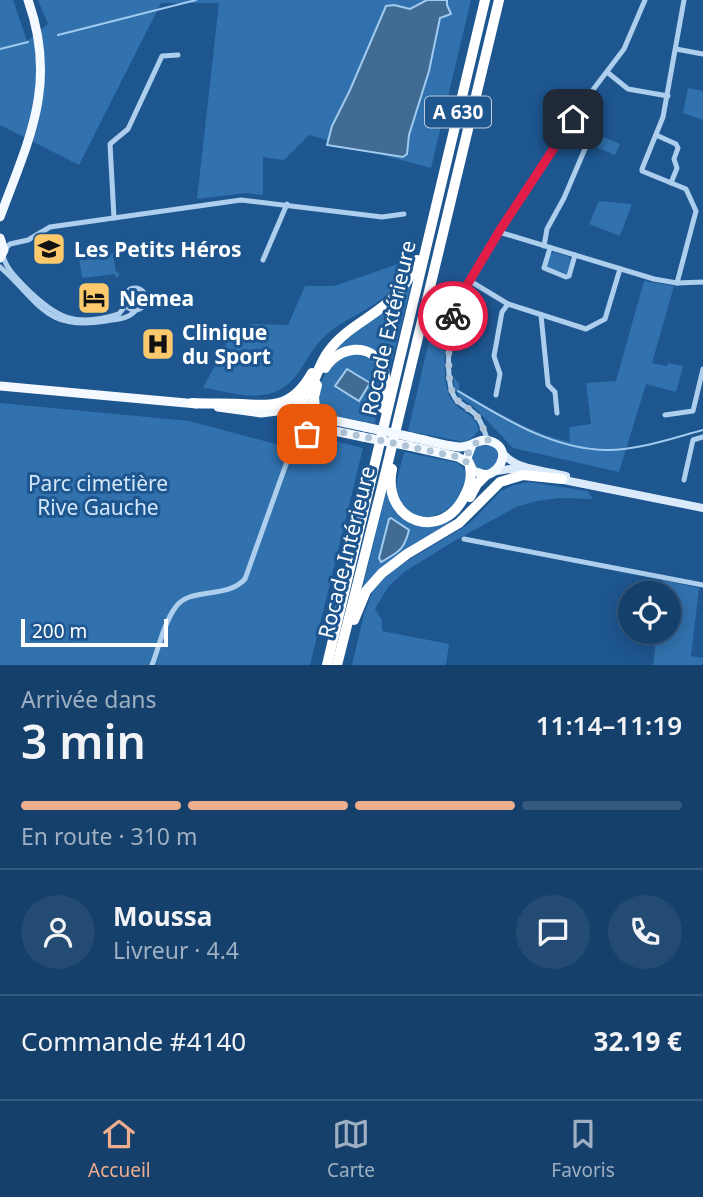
<!DOCTYPE html>
<html lang="fr">
<meta charset="utf-8">
<style>
body{margin:0;font-family:"Noto Sans",sans-serif;background:#234b74;color:#f1f3f6;height:100vh;display:flex;flex-direction:column;font-size:26px;white-space:nowrap}
*{box-sizing:border-box;margin:0}
p{font-size:23px;color:#9eafc2}
.icon{flex:none;width:38px;height:38px;fill:none;stroke:currentColor;stroke-width:2;stroke-linecap:round;stroke-linejoin:round}
.map{position:relative;height:665px;overflow:hidden}
.drawer{display:flex;flex-direction:column;background:#16406c;flex:1}
.drawer>*{flex:none}
.buttons{position:absolute;left:618px;top:581px;display:grid;gap:14px}
.buttons a{display:grid;place-items:center;width:63px;height:63px;border-radius:50%;background:#16406c;box-shadow:0 4px 18px #0003,0 0 0 2px #35597f;font-size:35px}
.scale{position:absolute;left:21px;bottom:18px;width:147px;box-sizing:border-box;padding-left:7px;border:4px solid #fff;border-top:0;font-size:19px;line-height:24px;white-space:nowrap;color:#fff;-webkit-text-stroke:5px #1e5690;paint-order:stroke}
.pin{position:absolute;display:grid;place-items:center;width:60px;height:60px;color:#fff;margin:-30px;border-radius:14px;box-shadow:0 4px 10px #0006}
.courier{position:absolute;display:grid;place-items:center;width:70px;height:70px;margin:-35px;border:5px solid #e11d48;border-radius:50%;background:#fff;color:#222;box-shadow:0 2px 9px #0007}
.head em{font-style:normal;font-weight:600}
.head div{display:flex;flex-direction:column-reverse}
.head{display:flex;align-items:center;justify-content:space-between;height:119px;padding:0 21px}
h1{font-size:46px;font-weight:600;line-height:52px}
.bar{display:grid;grid-template-columns:repeat(4,1fr);gap:10px 7px;align-content:center;height:84px;padding:0 21px}
.bar i{height:9px;border-radius:5px;background:#35597f}
.bar .current{background:#eead8d}
.bar p{grid-column:span 4}
.line{display:flex;align-items:center;gap:18px;padding:0 21px;border-top:2px solid #35597f}
.line div{flex:1}
.round{display:grid;place-items:center;flex:none;width:74px;height:74px;border-radius:37px;background:#234b74}
.dock{display:flex;justify-content:space-around;align-items:center;height:98px;border-top:2px solid #35597f;background:#16406c;font-size:19px;color:#9eafc2}
.dock a{display:grid;justify-items:center;gap:4px}
.dock .current{color:#eead8d}
.map>svg:first-child{display:block}
.green{fill:#3171ad}
.water{fill:#426b94;stroke:#a1caef;stroke-width:2}
.lines{fill:none;stroke-linecap:round;stroke-linejoin:round}
.stream{stroke:#a1caef;stroke-width:2}
.minor{stroke:#adceed;stroke-width:5}
.secondary{stroke:#daeafa;stroke-width:8}
.primary{stroke:#f4f9ff;stroke-width:9}
.motorway{stroke:#fff;stroke-width:10}
.primary-bridge{stroke:#f4f9ff;stroke-width:9}
.done{stroke:#b0c4d8;stroke-width:7;stroke-dasharray:0 12.6}
.route{stroke:#e11d48;stroke-width:9}
.labels{text-anchor:middle;dominant-baseline:central;stroke-width:6;stroke-linejoin:round;paint-order:stroke}
.shield{fill:#1e5690;stroke:#bcccde;stroke-width:2}
.shield-label{font-size:19px;font-weight:bold;fill:#fff}
.poi-label{font-size:21px;font-weight:bold;fill:#fff;stroke:#1e5690;text-anchor:start}
.street-label{font-size:21px;fill:#fff;stroke:#1e5690}
.park-label{font-size:21px;fill:#d3e7fa;stroke:#1e5690}
</style>
<div class="map">
<svg width="703" height="665" viewBox="0 0 703 665">
<rect width="100%" height="100%" fill="#1e5690"/>
<g class="green">
<path d="M0,0H13L27,41L48,24L38,0H471L431,168L309,135L284,160L263,157V195L247,193L197,199L219,3H161L79,165L0,125Z"/>
<path d="M688,88L703,91V120L683,113Z"/>
<path d="M596,134L620,144L615,155L591,145Z"/>
<path d="M599,201L632,204L620,236L589,224Z"/>
<path d="M114,249L116,253L113,254L116,272L119,273V276L116,278L115,274L82,278L79,258L112,254Z"/>
<path d="M554,252L569,257L571,260L567,274L546,267L550,255Z"/>
<path d="M407,261C402,270 398,282 392,290C373,310 346,317 326,335C301,357 301,390 262,395C244,398 221,390 203,388L231,335L252,324L288,325L305,286H334Z"/>
<path d="M413,278L388,377L373,351L328,356Z"/>
<path d="M644,281L674,286L652,363L667,366L668,363L683,366L676,392L646,384L619,472L513,448L473,406L459,397L454,386V377L459,384V390C495,411 529,433 570,442L569,427L591,424L586,383L616,381Z"/>
<path d="M450,310C447,332 438,385 454,403C464,414 475,414 479,430L472,438L464,442L408,431L436,311Z"/>
<path d="M355,352C394,366 381,391 375,424C364,421 329,417 322,410C312,400 323,374 331,365C337,359 348,356 355,352Z"/>
<path d="M0,403L189,421L299,450L323,438L363,448L310,665H0Z"/>
<path d="M304,406L311,411L314,422L302,431L296,430L290,423L291,412L295,408Z"/>
<circle cx="485" cy="457" r="13"/>
<path d="M404,452L458,463L465,470C473,509 409,540 397,495C394,482 402,464 404,452Z"/>
<path d="M529,482L587,491L593,499L559,498L537,501L516,507L456,540L404,572L388,587L375,609L382,620V631L449,644L446,665H352L364,614L373,590L392,570L469,524L501,491L514,485Z"/>
<path d="M387,487L411,522L460,512L448,524L396,558L362,590Z"/>
<path d="M663,580L699,588L691,656L703,658V665H653L657,632H668V593H661Z"/>
</g>
<g class="water">
<path d="M427,0H447V5L451,14L440,18L429,71L409,135L407,154L403,157L327,145L332,126L350,90L386,6L394,5L410,9Z"/>
<path d="M347,369L370,383L359,401L335,386Z"/>
<path d="M391,518L409,530C404,550 399,552 381,562L379,558L389,519Z"/>
</g>
<g class="lines">
<g class="stream">
<path d="M58,35L196,0"/>
<path d="M0,49L28,42"/>
<path d="M458,391C503,418 553,450 608,450C639,450 673,438 703,430"/>
</g>
<g class="minor">
<path d="M676,49L703,54"/>
<path d="M607,72L628,89L668,96"/>
<path d="M656,135L676,144L678,148L674,159L677,168L671,183"/>
<path d="M114,218L110,144L128,129L162,56L178,55"/>
<path d="M499,232L654,279L677,283L703,282"/>
<path d="M544,246L547,229L564,198L587,144L583,132L573,119"/>
<path d="M550,248L544,268L566,277L569,276L575,255"/>
<path d="M4,250L10,244L28,240L50,227L241,200L382,217L404,214"/>
<path d="M3,255C5,267 16,278 25,287C56,318 75,328 119,314L126,305"/>
<path d="M263,260L287,204"/>
<path d="M0,267C40,302 44,331 106,321C117,319 129,319 136,310"/>
<path d="M470,281L508,304L586,329L605,319L620,269"/>
<path d="M677,283L696,211L686,189L642,171V169L663,117L684,0"/>
<circle cx="135" cy="299" r="11"/>
<path d="M541,315L548,385L555,392L557,413"/>
<path d="M496,395L500,374L494,356L502,312L508,304"/>
<path d="M665,415L693,411L703,369"/>
<path d="M488,440C484,432 482,422 476,415C470,408 460,405 455,398C444,381 449,325 456,306L524,191L589,95L624,49L645,0"/>
<path d="M684,480L693,440L703,437"/>
<path d="M464,539L703,585"/>
<path d="M152,665C159,647 164,623 175,608C189,586 226,600 245,579L294,442L301,435"/>
</g>
<g class="secondary">
<path d="M502,452C516,471 545,470 566,476"/>
<path d="M497,471L510,469L529,472"/>
<path d="M559,479L703,508"/>
</g>
<g class="primary">
<path d="M0,217C29,139 58,84 28,0"/>
<path d="M0,238L4,250L0,258"/>
<path d="M0,386L197,404"/>
<path d="M218,407L261,413L277,411L303,402L311,406L327,419L365,427"/>
<path d="M289,408L286,416V424L296,434L302,435L325,429L363,437"/>
<path d="M411,437C427,440 443,446 459,447C471,448 479,437 490,441C511,447 503,471 486,475L473,471L467,458L472,445"/>
<path d="M409,446L458,457L468,463"/>
</g>
<g class="motorway">
<path d="M325,368C338,347 372,340 383,369C388,381 385,396 382,408"/>
<path d="M192,403C209,404 226,403 242,404C276,407 294,405 312,373"/>
<path d="M299,403C315,389 316,368 328,352C355,315 399,313 417,260"/>
<path d="M315,409L314,397L317,385"/>
<path d="M392,469C381,523 444,544 466,493C470,485 472,477 470,467"/>
<path d="M470,497L477,484L486,475"/>
<path d="M354,620L366,591L382,573L407,554L459,523L500,482L523,475L562,479"/>
<path d="M327,665L485,0"/>
<path d="M337,665L383,483L499,0"/>
</g>
<g class="primary-bridge">
<path d="M365,427L411,437"/>
<path d="M363,437L409,446"/>
</g>
</g>
<g class="lines">
<path class="done" d="M307,434L320,430H332L458,457L468,463C466,449 474,440 488,440C484,432 482,422 476,415C470,408 460,405 455,397C445,383 449,333 453,316"/>
<path class="route" d="M453,316L460,297L500,230L573,119"/>
</g>
<defs>
<symbol id="school-square" viewBox="-11 -11 22 22"><rect x="-9" y="-9" width="18" height="18" rx="4" fill="#fcca6d" stroke="#1e5690"/><path d="M0-5L7-2L0 1L-7-2ZM-4 1L0 2.5L4 1V4Q0 6-4 4Z" fill="#111"/></symbol>
<symbol id="hotel-square" viewBox="-11 -11 22 22"><rect x="-9" y="-9" width="18" height="18" rx="4" fill="#fcca6d" stroke="#1e5690"/><path d="M-6-4.5h1.5V1H6V5H4.5V3h-9V5H-6ZM-4 0a1.8 1.8 0 1 1 3.6 0ZM.5 0V-2.5h3Q6-2.5 6 0Z" fill="#111"/></symbol>
<symbol id="hospital-square" viewBox="-11 -11 22 22"><rect x="-9" y="-9" width="18" height="18" rx="4" fill="#fcca6d" stroke="#1e5690"/><path d="M-5-5h3v3.5h4V-5h3V5h-3V1.5h-4V5h-3Z" fill="#111"/></symbol>
</defs>
<g fill-rule="evenodd">
<use href="#school-square" x="30" y="230" width="38" height="38"/>
<use href="#hotel-square" x="75" y="279" width="38" height="38"/>
<use href="#hospital-square" x="139" y="325" width="38" height="38"/>
</g>
<g class="labels">
<rect class="shield" x="425" y="96.5" width="66" height="31" rx="5"/>
<g class="shield-label">
<text x="458" y="112">A 630</text>
</g>
<g class="poi-label">
<text x="74" y="249">Les Petits Héros</text>
<text x="119" y="298">Nemea</text>
<text x="182" y="332">Clinique<tspan x="182" dy="24">du Sport</tspan></text>
</g>
<g class="street-label">
<text transform="translate(388 328) rotate(-77)">Rocade Extérieure</text>
<text transform="translate(346 552) rotate(-76)">Rocade Intérieure</text>
</g>
<g class="park-label">
<text x="98" y="483">Parc cimetière<tspan x="98" dy="24">Rive Gauche</tspan></text>
</g>
</g>
</svg>
<div class="buttons">
<a><svg class="icon" aria-label="locate" viewBox="0 0 24 24"><circle cx="12" cy="12" r="6"/><path d="M12 2v4M12 18v4M2 12h4M18 12h4"/></svg></a>
</div>
<div class="scale">200 m</div>
<div class="pin" style="left:307px;top:434px;background:#ea580c"><svg class="icon" aria-label="bag" viewBox="0 0 24 24"><path d="M5 8h14l-1 12H6zM9 8a3 3 0 0 1 6 0"/></svg></div>
<div class="pin" style="left:573px;top:119px;background:#1f2937"><svg class="icon" aria-label="home" viewBox="0 0 24 24"><path d="M3 11l9-7 9 7M6 9v11h12V9"/></svg></div>
<div class="courier" style="left:453px;top:316px"><svg class="icon" aria-label="bike" viewBox="0 0 24 24"><circle cx="6" cy="16" r="4"/><circle cx="18" cy="16" r="4"/><path d="M6 16l4-8h5l3 8M10 8l3 8H6M13 5h3"/></svg></div>
</div>
<section class="drawer">
<div class="head"><div><h1>3 min</h1><p>Arrivée dans</p></div><em>11:14–11:19</em></div>
<div class="bar"><i class="current"></i><i class="current"></i><i class="current"></i><i></i><p>En route · 310 m</p></div>
<div class="line" style="height:126px"><a class="round"><svg class="icon" aria-label="person" viewBox="0 0 24 24"><circle cx="12" cy="8" r="4"/><path d="M4 21q1-7 8-7t8 7"/></svg></a><div><b>Moussa</b><p>Livreur · 4.4</p></div><a class="round"><svg class="icon" aria-label="chat" viewBox="0 0 24 24"><path d="M4 5h16v11H9l-5 4z"/></svg></a><a class="round"><svg class="icon" aria-label="phone" viewBox="0 0 24 24"><path d="M5 4h4l2 5-3 2q2 4 5 5l2-3 5 2v4C11 20 4 13 5 4z"/></svg></a></div>
<div class="line" style="height:91px"><div>Commande #4140</div><b>32.19 €</b></div>
</section>
<nav class="dock">
<a class="current"><svg class="icon" aria-label="home" viewBox="0 0 24 24"><path d="M3 11l9-7 9 7M6 9v11h12V9"/></svg>Accueil</a>
<a><svg class="icon" aria-label="map" viewBox="0 0 24 24"><path d="M3 6l6-2 6 2 6-2v14l-6 2-6-2-6 2zM9 4v14M15 6v14"/></svg>Carte</a>
<a><svg class="icon" aria-label="saved" viewBox="0 0 24 24"><path d="M7 4h10v16l-5-4-5 4z"/></svg>Favoris</a>
</nav>
